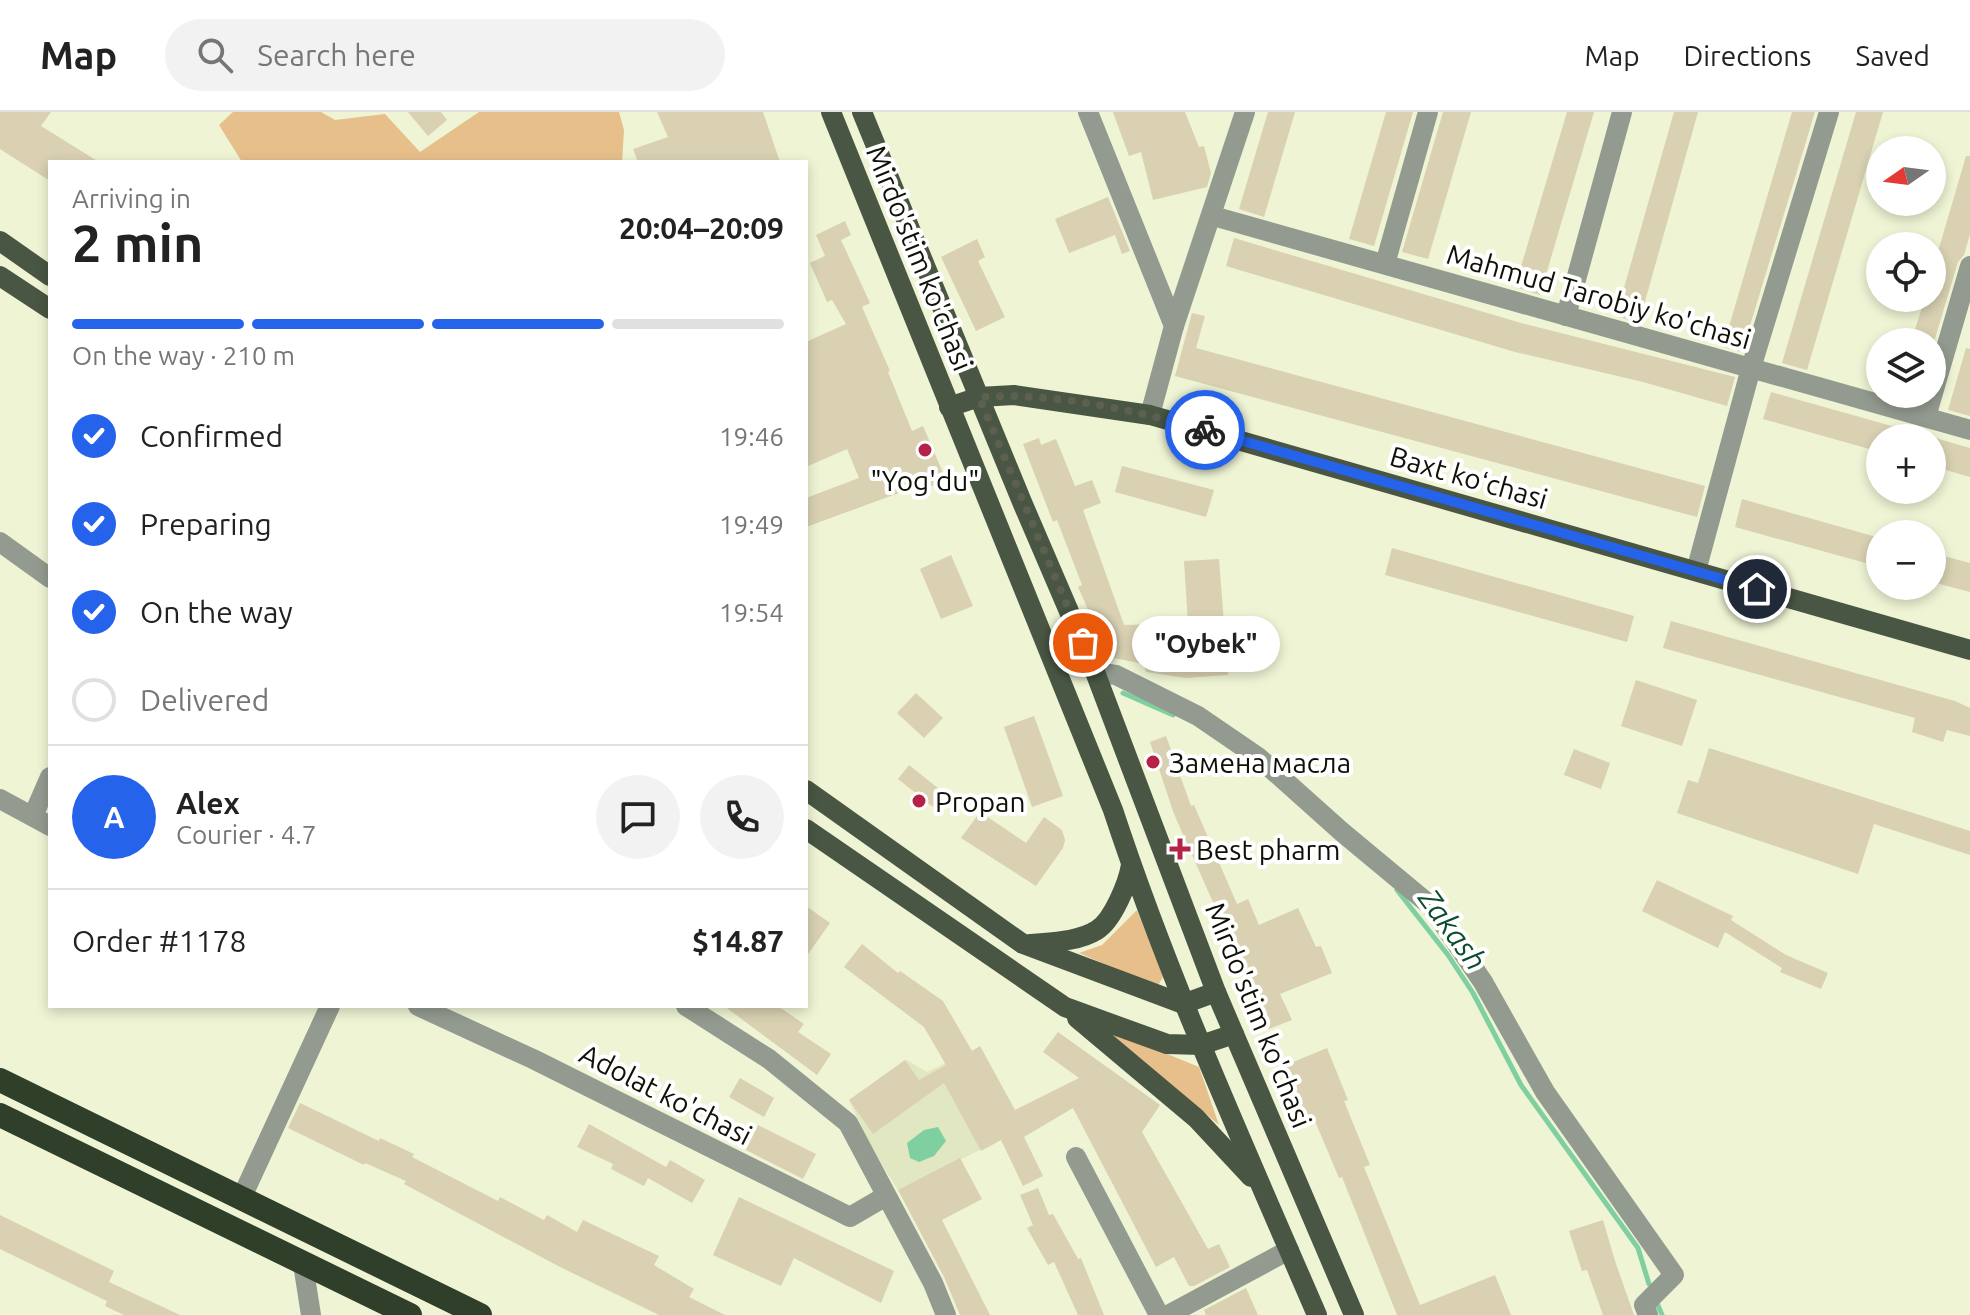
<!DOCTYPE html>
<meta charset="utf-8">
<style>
body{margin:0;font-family:Ubuntu,sans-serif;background:#f2f2f2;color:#222;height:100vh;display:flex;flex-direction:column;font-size:30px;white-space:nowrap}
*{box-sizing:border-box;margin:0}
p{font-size:26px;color:#767676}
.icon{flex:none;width:44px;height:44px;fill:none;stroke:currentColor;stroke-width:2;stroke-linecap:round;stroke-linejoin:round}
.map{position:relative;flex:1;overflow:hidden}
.side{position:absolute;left:48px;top:48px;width:760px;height:848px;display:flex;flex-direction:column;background:#fff;border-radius:0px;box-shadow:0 4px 12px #0003}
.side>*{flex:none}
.needle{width:52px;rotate:256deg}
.tools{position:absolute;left:1866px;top:24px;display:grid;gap:16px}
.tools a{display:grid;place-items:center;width:80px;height:80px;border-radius:50%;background:#fff;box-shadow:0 4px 12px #0003;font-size:40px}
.pin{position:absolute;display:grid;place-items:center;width:68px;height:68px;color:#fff;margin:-34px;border:4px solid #fff;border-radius:50%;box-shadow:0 2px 8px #0007}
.courier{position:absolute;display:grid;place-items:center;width:80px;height:80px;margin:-40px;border:6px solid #2563eb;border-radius:50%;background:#fff;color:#222;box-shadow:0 2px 10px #0007}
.bubble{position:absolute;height:56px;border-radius:28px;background:#fff;box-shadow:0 4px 12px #0003;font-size:26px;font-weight:600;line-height:56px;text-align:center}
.head em{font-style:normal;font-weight:600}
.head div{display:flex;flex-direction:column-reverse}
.head{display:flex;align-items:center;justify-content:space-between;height:136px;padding:0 24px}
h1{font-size:52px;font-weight:600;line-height:60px}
.bar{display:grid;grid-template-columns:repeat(4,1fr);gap:12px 8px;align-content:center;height:96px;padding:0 24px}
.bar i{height:10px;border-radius:6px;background:#e0e0e0}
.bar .current{background:#2563eb}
.bar p{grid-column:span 4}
.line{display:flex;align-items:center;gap:20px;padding:0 24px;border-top:2px solid #e0e0e0}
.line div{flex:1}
.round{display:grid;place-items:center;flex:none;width:84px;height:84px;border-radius:42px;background:#f2f2f2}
ol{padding:0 24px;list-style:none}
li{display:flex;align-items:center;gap:24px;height:88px}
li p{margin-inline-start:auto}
li .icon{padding:8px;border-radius:50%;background:#2563eb;color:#fff;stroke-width:4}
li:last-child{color:#767676}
li i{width:44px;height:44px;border:4px solid #e0e0e0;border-radius:50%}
header{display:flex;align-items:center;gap:48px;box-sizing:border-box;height:112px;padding:0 40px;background:#fff;border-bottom:2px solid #e0e0e0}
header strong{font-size:38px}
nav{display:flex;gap:44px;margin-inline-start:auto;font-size:28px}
.search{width:560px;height:72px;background:#f2f2f2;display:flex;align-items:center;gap:20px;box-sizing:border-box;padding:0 28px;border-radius:44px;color:#767676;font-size:30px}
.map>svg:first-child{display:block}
.built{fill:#e1e8c1}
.green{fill:#e6bf8b}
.water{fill:#80cfa0}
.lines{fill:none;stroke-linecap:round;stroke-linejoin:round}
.stream{stroke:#80cfa0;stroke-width:5}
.building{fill:#d9d1b2}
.minor{stroke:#939b90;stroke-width:20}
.major{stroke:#495643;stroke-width:20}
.highway{stroke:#2f3f29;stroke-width:24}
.done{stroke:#5d604e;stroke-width:8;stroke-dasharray:0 14.4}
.route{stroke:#2563eb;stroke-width:10}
.poi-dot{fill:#b42247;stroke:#fff;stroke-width:3}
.labels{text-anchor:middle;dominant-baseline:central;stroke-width:8;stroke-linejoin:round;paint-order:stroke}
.street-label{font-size:28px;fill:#0f1006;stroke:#fff}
.poi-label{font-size:28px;fill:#0f1006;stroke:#fff;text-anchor:start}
.water-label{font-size:30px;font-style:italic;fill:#0e4c2e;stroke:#fff}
</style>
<header>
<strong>Map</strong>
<div class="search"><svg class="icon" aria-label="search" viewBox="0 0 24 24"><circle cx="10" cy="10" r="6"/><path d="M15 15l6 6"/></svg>Search here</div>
<nav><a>Map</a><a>Directions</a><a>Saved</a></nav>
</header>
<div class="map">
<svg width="1970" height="1203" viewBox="0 0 1970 1203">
<rect width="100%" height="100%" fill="#eef4d4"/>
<path class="built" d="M979,935L1021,1018L898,1078L869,1032L850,990L907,948L927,960Z"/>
<g class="green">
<path d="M233,0H321L335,8L385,2L420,40L479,0H619L624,18L622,50H242L219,13Z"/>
<path d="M1137,798L1163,865L1157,875L1079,841L1102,833Z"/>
<path d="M1104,916L1199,955L1219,1013Z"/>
</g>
<path class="water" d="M938,1015L946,1029L934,1044L919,1050L910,1046L907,1031L924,1018Z"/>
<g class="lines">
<g class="stream">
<path d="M1123,581L1173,603"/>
<path d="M1397,778L1448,843L1473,881L1521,973L1638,1136L1649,1172"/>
<path d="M1657,1191L1662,1203"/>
</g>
</g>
<g class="building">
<path d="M0,0H51L41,14L99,50H50V69L0,37Z"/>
<path d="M408,0H441L447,8L428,24Z"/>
<path d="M657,0H763L780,50H638L633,37L668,25Z"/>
<path d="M1113,0H1185L1199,35L1204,34L1211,61L1207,75L1153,88L1141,40L1129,44Z"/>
<path d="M1268,0H1295L1264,105L1239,97Z"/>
<path d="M1386,0H1413L1374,134L1349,127Z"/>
<path d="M1443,0H1471L1428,147L1402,140Z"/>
<path d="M1567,0H1594L1540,183L1515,175Z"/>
<path d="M1674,0H1698L1639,211L1616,204Z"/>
<path d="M1792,0H1815L1742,240L1723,235Z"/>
<path d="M1856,0H1883L1807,258L1782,251Z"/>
<path d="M1966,44H1970V122L1964,143L1958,150L1934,230H1911L1925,186H1932V160Z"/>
<path d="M1108,85L1130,139L1122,142L1115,123L1069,141L1055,107Z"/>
<path d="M845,109L851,123L841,128L870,191L862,195L890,259L888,260L912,319L923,314L946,368L931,374L929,370L806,415V386L859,366L847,337L806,355V230L846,212L832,188L827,190L810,151L825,144L816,123Z"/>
<path d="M1234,126L1521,211L1735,265L1727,294L1643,270L1515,240L1226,154Z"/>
<path d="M977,127L985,145L978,149L1005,205L976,219L941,145Z"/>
<path d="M1192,201L1205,204L1196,236L1705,374L1697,405L1175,264Z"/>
<path d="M1966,236L1970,237V304L1948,298Z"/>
<path d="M1771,280L1920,322L1919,326H1880V340L1763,307Z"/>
<path d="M1932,325L1970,336V365L1932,354Z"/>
<path d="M1039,326L1041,333L1056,327L1075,374L1092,368L1101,391L1083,398L1124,513L1188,511L1184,449L1219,447L1228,563L1186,566L1146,560L1144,552L1109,545L1078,475L1082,473L1057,408L1053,410L1023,332Z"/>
<path d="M1122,354L1214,378L1206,405L1115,380Z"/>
<path d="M1742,387L1880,426V455L1735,415Z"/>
<path d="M1392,436L1634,504L1627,530L1385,463Z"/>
<path d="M1932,441L1970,451V480L1932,470Z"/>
<path d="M951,443L973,494L941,507L920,457Z"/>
<path d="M1671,509L1955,589L1970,596V624L1947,618L1943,630L1912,620L1915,606L1663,536Z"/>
<path d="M1636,568L1697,588L1682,634L1621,614Z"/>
<path d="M916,581L943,606L924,626L897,601Z"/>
<path d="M1034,604L1063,684L1032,695L1004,615Z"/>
<path d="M1166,624L1191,694L1194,693L1237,792L1248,787L1259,813L1298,796L1316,835L1321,834L1332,861L1280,882L1292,908L1269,917L1174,702L1150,630Z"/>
<path d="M1709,636L1970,719V743L1874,712L1858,762L1677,701L1688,668L1698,671Z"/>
<path d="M1574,637L1610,651L1601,677L1564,663Z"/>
<path d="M909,653L944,681L933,695L898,667Z"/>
<path d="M980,700L1026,731L1044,705L1062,718L1065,728L1063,736L1036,774L961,726Z"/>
<path d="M1657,768L1733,804L1731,808L1786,843L1828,861L1821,877L1780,860L1782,856L1725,820L1718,836L1642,799Z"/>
<path d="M806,794L830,811L806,845Z"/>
<path d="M862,832L898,861L900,859L943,889L972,939L980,934L1015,998L1079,966L1043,940L1058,920L1160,993L1142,1020L1208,1137L1219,1132L1230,1155L1194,1174H1189L1174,1145L1156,1155L1073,996L1024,1025L1043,1064L1023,1074L1001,1028L981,1039L944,971L873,1022L849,988L905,948L919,968L946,953L924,915L844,855Z"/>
<path d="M724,894H778L804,912L798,920L831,942L817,963Z"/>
<path d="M1327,936L1348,988L1344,989L1370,1053L1364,1055L1420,1193L1495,1163L1511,1203H1397L1342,1065L1339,1066L1312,1002L1306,1004L1286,953Z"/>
<path d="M740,966L774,986L764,1005L729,985Z"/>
<path d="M300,991L379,1029L380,1026L414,1042L412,1045L498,1089L500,1085L544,1108L547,1103L577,1120L583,1108L659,1144L654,1153L694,1177L689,1185L725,1203H659L560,1155L404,1072L406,1069L365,1051L364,1053L288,1016Z"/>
<path d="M589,1012L666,1055L670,1048L705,1068L692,1091L648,1066L644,1074L611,1057L613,1052L577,1035Z"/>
<path d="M758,1013L816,1042L803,1067L746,1038Z"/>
<path d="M960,1046L982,1087L942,1108L990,1203H960L944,1165L898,1078Z"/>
<path d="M1038,1076L1049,1103L1053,1102L1078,1147L1081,1146L1104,1203H1078L1054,1150L1048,1153L1027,1116L1033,1113L1020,1083Z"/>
<path d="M739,1085L894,1159L881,1191L794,1146L781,1174L713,1143Z"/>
<path d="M0,1103L114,1159L109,1170L180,1203H124L105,1194L107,1189L0,1137Z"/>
<path d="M1603,1108L1615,1149L1634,1203H1603L1587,1158L1582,1159L1569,1119Z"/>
<path d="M1246,1176L1258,1203H1206L1204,1198Z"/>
</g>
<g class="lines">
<g class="minor">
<path d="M1088,0L1174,214"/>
<path d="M1213,104L1970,318"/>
<path d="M1385,152L1428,0"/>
<path d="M1566,204L1622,0"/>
<path d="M1150,303L1174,214L1245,0"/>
<path d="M1926,305L1970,154"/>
<path d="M0,430L50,466"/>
<path d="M1696,459L1751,256L1829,0"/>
<path d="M1095,560L1116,563L1198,604L1258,645L1342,720L1431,794L1483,870L1545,980L1674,1163L1644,1193L1648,1203"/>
<path d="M0,687L50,714"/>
<path d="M33,704L50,665"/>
<path d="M418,894L533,947L850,1105L886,1084"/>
<path d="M686,894L769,947L848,1011L933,1171L946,1203"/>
<path d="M1076,1045L1159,1203"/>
<path d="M241,1087L330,894"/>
<path d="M303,1152L311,1203"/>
<path d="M1168,1203L1289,1138"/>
</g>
<g class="major">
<path d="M831,0L1113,698C1170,871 1245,1036 1317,1203"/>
<path d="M862,0L1022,390L1095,560L1216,880L1354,1203"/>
<path d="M0,129L50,164"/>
<path d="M0,164L50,197"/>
<path d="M949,295L979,285L1014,283L1150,303L1970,538"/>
<path d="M806,678L1023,832L1183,892L1216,880"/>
<path d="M806,717L1065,895L1167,932L1201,933L1234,922"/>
<path d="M1030,832C1051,830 1078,830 1097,818C1113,808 1128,771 1131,753"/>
<path d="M1077,906L1196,1006L1251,1065"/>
</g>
<g class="highway">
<path d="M0,968L480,1203"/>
<path d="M0,1003L410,1203"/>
</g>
</g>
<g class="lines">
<path class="done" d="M1083,531L979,285C1055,280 1132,298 1205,318"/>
<path class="route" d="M1205,318L1757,477"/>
</g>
<g class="poi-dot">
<circle cx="925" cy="338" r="8"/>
<circle cx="1153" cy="650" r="8"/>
<circle cx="919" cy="689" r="8"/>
<path d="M1176 725h8v8h8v8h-8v8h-8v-8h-8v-8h8z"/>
</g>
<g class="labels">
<g class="street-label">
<text transform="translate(920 146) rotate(68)">Mirdo'stim ko'chasi</text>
<text transform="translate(1599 184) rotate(16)">Mahmud Tarobiy ko'chasi</text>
<text transform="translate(1469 365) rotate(16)">Baxt koʻchasi</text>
<text transform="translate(1259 903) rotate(68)">Mirdo'stim ko'chasi</text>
<text transform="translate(666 982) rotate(27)">Adolat ko'chasi</text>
</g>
<g class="poi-label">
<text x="925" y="368" text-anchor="middle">"Yog'du"</text>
<text x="1169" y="650">Замена масла</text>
<text x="935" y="689">Propan</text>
<text x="1196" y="737">Best pharm</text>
</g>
<g class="water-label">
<text transform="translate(1453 817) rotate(54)">Zakash</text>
</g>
</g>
</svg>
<div class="tools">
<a><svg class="needle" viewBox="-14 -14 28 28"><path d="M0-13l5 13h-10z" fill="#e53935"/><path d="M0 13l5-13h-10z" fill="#767676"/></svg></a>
<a><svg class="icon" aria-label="locate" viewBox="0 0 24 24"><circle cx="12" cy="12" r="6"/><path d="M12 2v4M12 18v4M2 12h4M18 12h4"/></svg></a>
<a><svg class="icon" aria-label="layers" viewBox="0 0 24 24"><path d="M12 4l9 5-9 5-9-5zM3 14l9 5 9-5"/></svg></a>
<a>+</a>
<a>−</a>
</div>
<div class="pin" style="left:1083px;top:531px;background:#ea580c"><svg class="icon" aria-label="bag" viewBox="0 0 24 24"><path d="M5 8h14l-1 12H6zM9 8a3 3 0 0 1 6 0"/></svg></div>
<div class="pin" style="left:1757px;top:477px;background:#1f2937"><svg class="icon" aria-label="home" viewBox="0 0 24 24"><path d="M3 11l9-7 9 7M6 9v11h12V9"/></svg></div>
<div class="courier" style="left:1205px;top:318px"><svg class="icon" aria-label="bike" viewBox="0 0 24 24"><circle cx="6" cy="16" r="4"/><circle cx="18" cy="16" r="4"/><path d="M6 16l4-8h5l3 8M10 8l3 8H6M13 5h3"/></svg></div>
<div class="bubble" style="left:1132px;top:504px;width:148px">&quot;Oybek&quot;</div>
<section class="side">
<div class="head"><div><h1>2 min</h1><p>Arriving in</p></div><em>20:04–20:09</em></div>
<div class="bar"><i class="current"></i><i class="current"></i><i class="current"></i><i></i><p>On the way · 210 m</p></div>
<ol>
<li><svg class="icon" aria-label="check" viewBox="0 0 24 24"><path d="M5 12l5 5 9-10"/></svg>Confirmed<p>19:46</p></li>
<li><svg class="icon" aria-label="check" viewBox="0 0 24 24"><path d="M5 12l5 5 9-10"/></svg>Preparing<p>19:49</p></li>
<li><svg class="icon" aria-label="check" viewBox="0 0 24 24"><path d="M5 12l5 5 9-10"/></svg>On the way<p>19:54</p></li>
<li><i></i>Delivered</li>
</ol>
<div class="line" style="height:144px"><b class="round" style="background:#2563eb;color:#fff">A</b><div><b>Alex</b><p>Courier · 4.7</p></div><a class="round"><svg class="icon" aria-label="chat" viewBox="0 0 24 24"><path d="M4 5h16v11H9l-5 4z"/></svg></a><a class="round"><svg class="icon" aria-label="phone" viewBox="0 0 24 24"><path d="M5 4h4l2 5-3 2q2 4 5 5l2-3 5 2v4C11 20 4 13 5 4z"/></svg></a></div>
<div class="line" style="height:104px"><div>Order #1178</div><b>$14.87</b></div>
</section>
</div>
